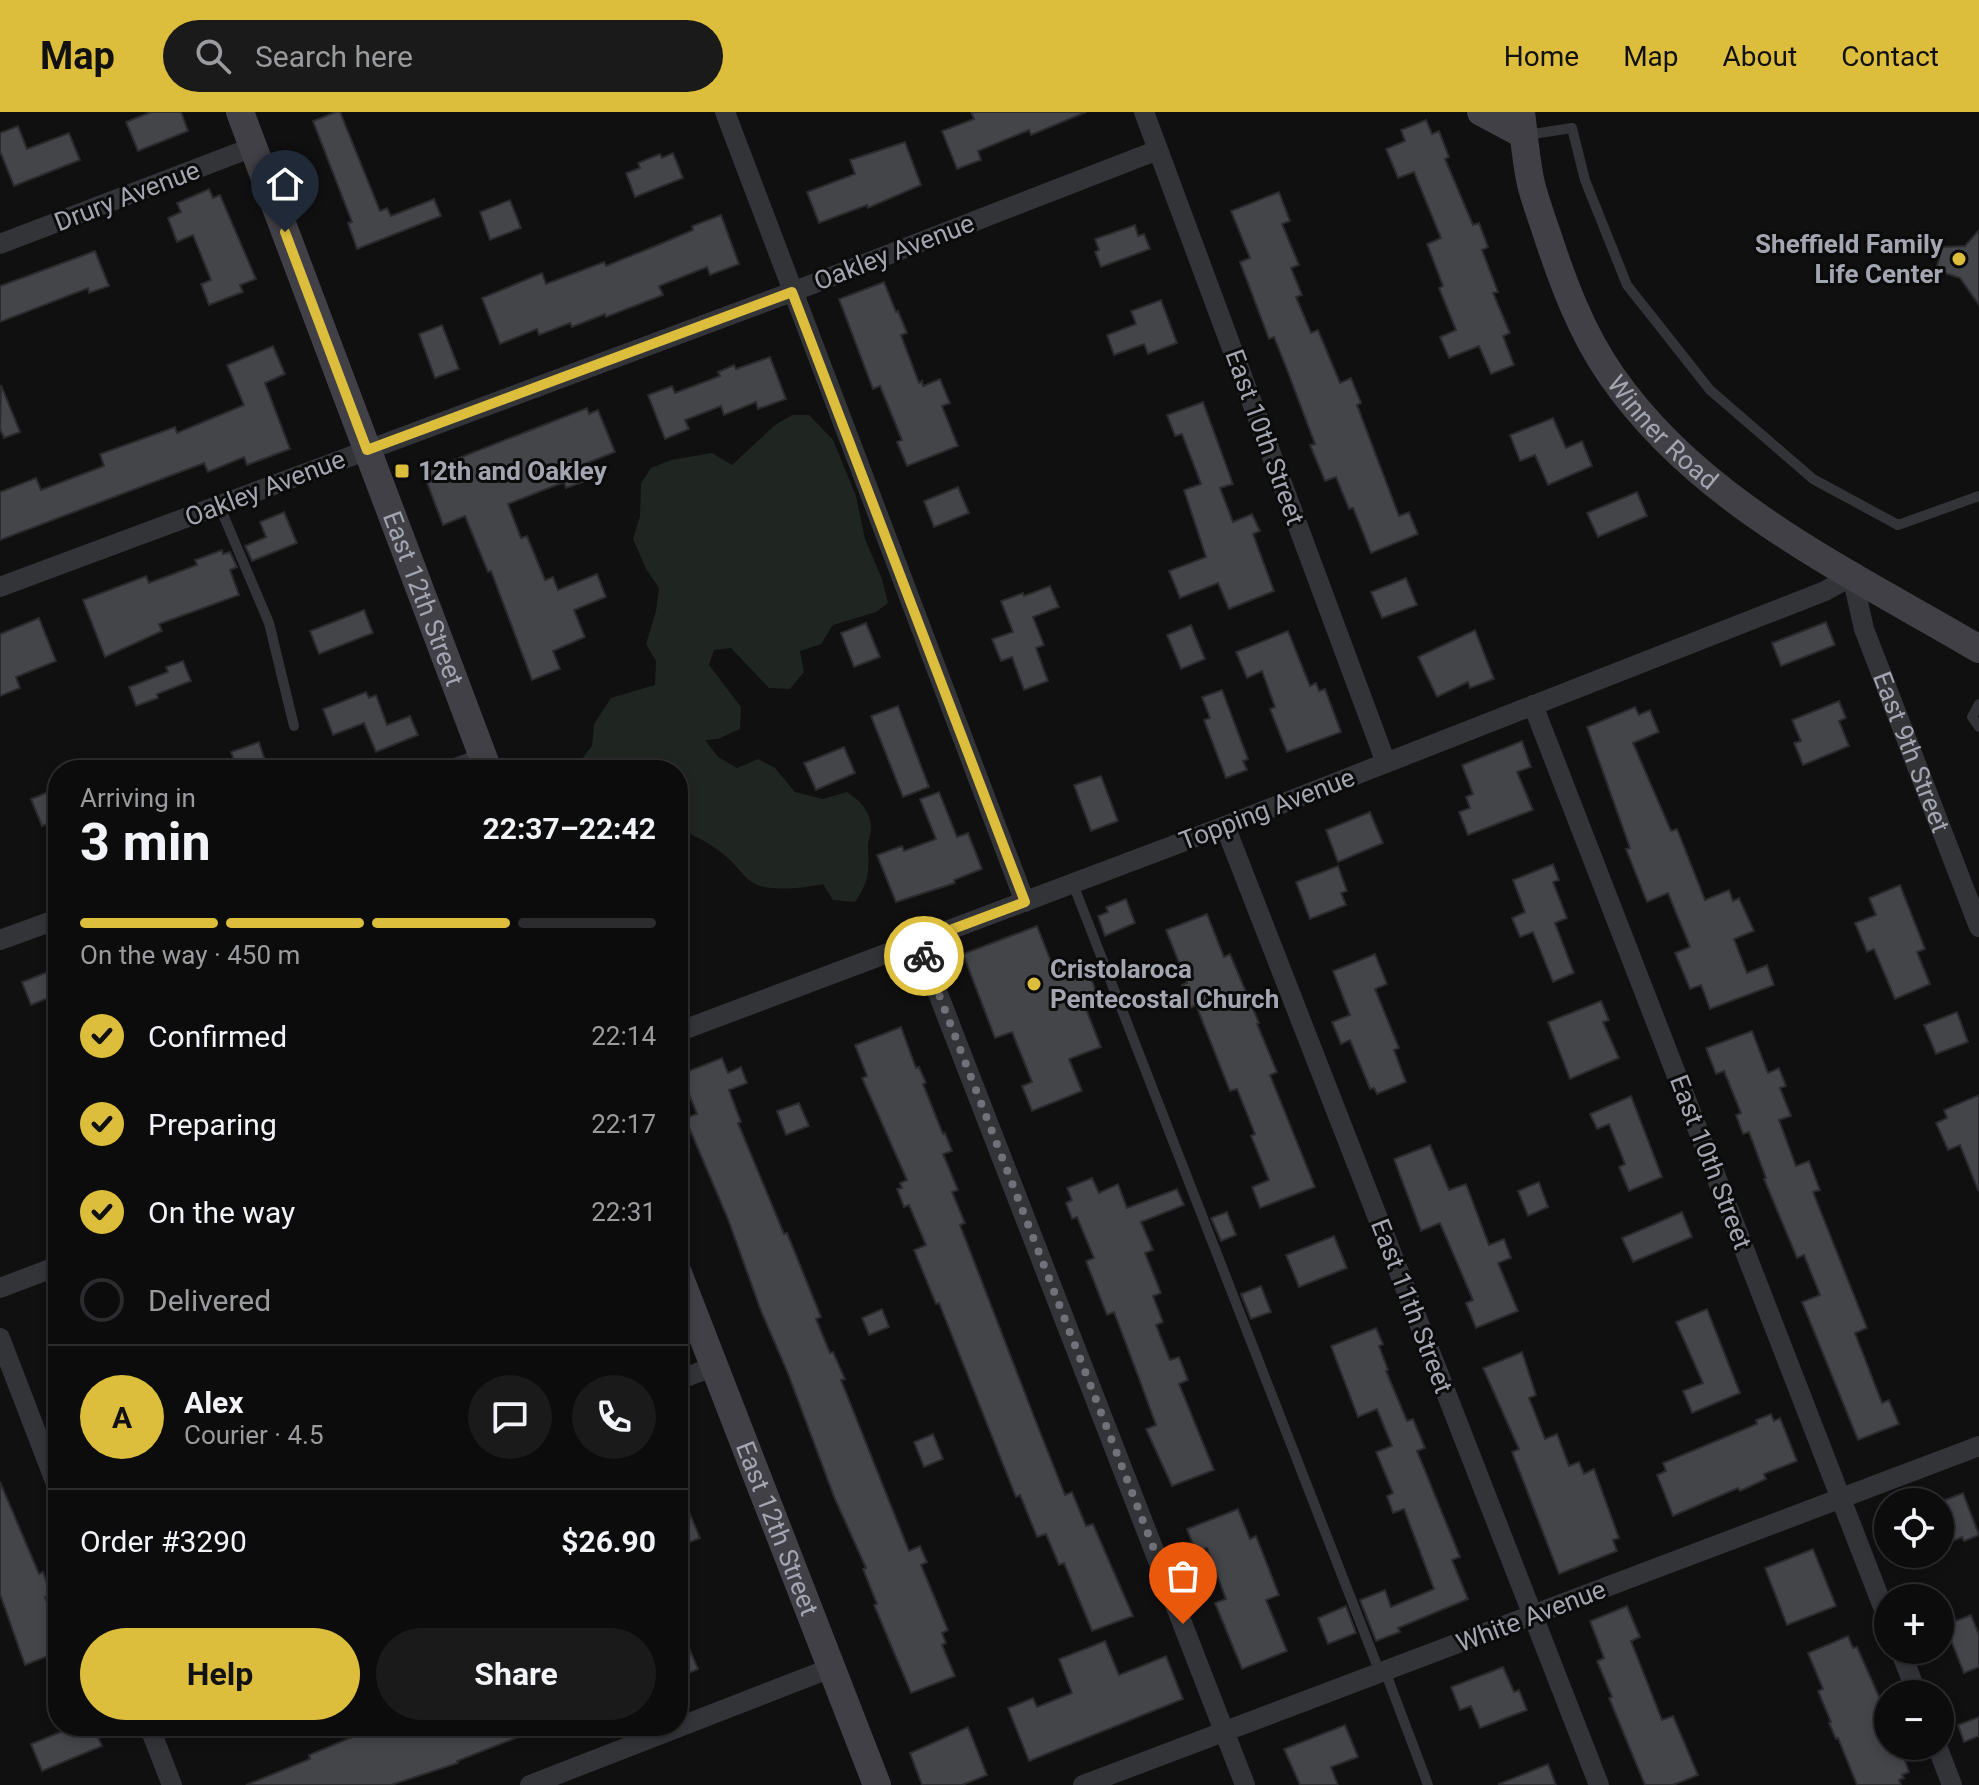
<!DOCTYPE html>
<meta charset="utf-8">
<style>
body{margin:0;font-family:Roboto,sans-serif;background:#1a1a1b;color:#f1f3f6;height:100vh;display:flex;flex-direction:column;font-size:30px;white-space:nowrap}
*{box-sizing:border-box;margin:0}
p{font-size:26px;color:#9a9b9d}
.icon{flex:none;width:44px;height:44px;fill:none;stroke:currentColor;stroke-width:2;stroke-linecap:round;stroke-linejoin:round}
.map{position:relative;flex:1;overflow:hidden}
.panel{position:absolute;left:48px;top:648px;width:640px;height:976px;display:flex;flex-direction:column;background:#0c0c0d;border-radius:32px;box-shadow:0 4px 12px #0003,0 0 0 2px #2c2c2e}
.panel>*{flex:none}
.buttons{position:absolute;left:1874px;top:1376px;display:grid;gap:16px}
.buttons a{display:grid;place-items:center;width:80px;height:80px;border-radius:50%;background:#0c0c0d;box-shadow:0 4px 12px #0003,0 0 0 2px #2c2c2e;font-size:40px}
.pin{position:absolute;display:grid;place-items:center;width:68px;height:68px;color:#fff;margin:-82px -34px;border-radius:50% 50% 50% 0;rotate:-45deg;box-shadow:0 0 8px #0007}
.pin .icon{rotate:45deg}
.courier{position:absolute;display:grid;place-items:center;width:80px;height:80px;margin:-40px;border:6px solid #ddbe3c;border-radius:50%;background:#fff;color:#222;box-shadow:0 2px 10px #0007}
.overview em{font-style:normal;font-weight:700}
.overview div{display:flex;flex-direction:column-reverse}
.overview{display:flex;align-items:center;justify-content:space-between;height:136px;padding:0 32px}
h1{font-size:52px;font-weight:700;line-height:60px}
.bar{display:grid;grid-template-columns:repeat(4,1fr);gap:12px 8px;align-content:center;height:96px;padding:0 32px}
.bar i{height:10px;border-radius:6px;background:#2c2c2e}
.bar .selected{background:#ddbe3c}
.bar p{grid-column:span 4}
.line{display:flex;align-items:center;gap:20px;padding:0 32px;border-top:2px solid #2c2c2e}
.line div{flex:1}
.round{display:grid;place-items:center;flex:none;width:84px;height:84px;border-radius:42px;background:#1a1a1b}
ol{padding:0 32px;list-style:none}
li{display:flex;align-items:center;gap:24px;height:88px}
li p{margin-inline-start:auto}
li .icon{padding:8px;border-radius:50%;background:#ddbe3c;color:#111;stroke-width:4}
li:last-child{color:#9a9b9d}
li i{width:44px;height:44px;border:4px solid #2c2c2e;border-radius:50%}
.action{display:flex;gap:16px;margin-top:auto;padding:16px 32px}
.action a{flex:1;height:92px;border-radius:48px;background:#ddbe3c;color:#111;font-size:32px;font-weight:700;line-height:92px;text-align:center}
.action a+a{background:#1a1a1b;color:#f1f3f6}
header{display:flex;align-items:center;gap:48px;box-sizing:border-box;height:112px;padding:0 40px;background:#ddbe3c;color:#111}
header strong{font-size:38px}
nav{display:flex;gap:44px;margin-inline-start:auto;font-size:28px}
.search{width:560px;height:72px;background:#1a1a1b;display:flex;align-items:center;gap:20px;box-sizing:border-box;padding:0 28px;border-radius:44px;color:#9a9b9d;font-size:30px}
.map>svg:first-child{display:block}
.green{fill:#1f2520}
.building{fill:#444549;stroke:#2b2a2d;stroke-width:2}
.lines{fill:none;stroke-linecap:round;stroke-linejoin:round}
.lane{stroke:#333438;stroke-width:10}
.street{stroke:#333438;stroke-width:20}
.secondary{stroke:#404046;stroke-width:28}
.done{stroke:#707179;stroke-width:8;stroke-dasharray:0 14.4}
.route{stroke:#ddbe3c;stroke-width:10}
.poi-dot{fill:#ddbe3c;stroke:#0b0b0c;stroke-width:3}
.labels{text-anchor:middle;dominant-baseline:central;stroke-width:6;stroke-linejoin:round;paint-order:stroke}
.street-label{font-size:26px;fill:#a3a5b1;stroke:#0b0b0c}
.poi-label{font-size:26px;font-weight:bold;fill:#a3a5b1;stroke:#0b0b0c;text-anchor:start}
</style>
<header>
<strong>Map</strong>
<div class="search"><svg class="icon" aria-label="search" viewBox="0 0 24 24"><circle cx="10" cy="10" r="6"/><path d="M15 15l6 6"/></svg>Search here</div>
<nav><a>Home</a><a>Map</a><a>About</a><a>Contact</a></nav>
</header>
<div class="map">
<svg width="1979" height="1673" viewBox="0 0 1979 1673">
<rect width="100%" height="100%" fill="#101011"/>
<path class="green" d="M792,303H809L833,328L856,384L865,427L882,467L888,491L876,500L833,513L821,532L800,539L804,560L790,577L769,576L731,536L714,538L709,553L741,595L740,617L718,627L705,628L718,645L737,656L758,647L775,656L795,680L823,687L847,680C859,688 871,699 871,716C871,722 868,728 868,735C869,760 870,768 855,790L833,788L823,772C807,776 776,779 760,774C747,770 740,758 731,749C719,737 704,728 688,721L678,723V658H573L592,634L594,612L611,586L655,573L656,549L646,532L656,499L659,476L646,457L633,427L640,404L641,371L651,356L671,348L712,341L732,353L775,313Z"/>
<g class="building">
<path d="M151,0H181L188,19L138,39L126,10Z"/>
<path d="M336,0H340L380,99L387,96L391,104L434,87L441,104L357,137L348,111L352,110L313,9Z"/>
<path d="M971,0H1086L1031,23L1029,18L978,39L981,48L957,57L942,19L974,7Z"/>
<path d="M1426,8L1432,22L1439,19L1449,45L1445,47L1473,113L1479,111L1488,135L1482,138L1498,180L1493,181L1510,221L1503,224L1514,253L1491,262L1479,234L1449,246L1440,225L1456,218L1439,176L1443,174L1427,132L1441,126L1414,60L1398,66L1386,37L1405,29L1401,18Z"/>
<path d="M18,14L27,37L69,21L80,48L14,74L0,39V21Z"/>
<path d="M905,30L921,73L868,96L867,93L819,111L807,80L855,62L850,48Z"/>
<path d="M673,41L683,66L635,85L626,61L640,56L638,51L660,42L662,46Z"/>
<path d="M209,77L213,86L220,83L256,167L240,173L243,180L209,193L201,172L211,168L193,123L177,130L168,106L181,100L177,91Z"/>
<path d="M1279,80L1290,109L1282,112L1299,153L1291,156L1302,183L1296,185L1311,221L1318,218L1340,271L1351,266L1361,291L1357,293L1399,404L1409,400L1418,422L1371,441L1353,396L1349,397L1336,365L1325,369L1310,333L1315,332L1286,255L1274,225L1269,227L1240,150L1250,146L1231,99Z"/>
<path d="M510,88L521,116L490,128L480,100Z"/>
<path d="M721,103L739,152L710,163L707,155L659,174L663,183L606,205L605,202L572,215L570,211L539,223L537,217L500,232L482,186L542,161L546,172L604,150L606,154L665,130L693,118L692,114Z"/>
<path d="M1135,113L1138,124L1144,122L1150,137L1101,155L1095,140L1099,138L1095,127Z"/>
<path d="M1979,118V193L1960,166L1936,158L1942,135L1965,134Z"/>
<path d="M95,139L109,174L89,181L88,176L0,210V174Z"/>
<path d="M884,170L896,200L898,199L907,221L901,223L919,271L922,269L923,274L940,267L950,291L942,294L958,334L907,354L897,330L902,328L880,274L873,277L839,187Z"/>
<path d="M1161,188L1177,231L1148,242L1144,232L1114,243L1107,223L1136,212L1131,199Z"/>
<path d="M442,213L459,257L435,266L419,222Z"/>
<path d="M273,234L285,262L265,271L290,337L247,353L244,345L208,360L204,351L0,428V380L36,366L41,378L104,354L100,342L175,315L177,321L244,293L227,253Z"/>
<path d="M770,245L786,287L758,297L756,290L724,303L721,294L685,308L689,317L665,327L648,283L672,274L675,281L720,264L718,260L734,253L736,257Z"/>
<path d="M1,273L20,320L4,326L0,317Z"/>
<path d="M1203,290L1233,372L1220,376L1233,410L1252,402L1260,419L1253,422L1274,479L1229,497L1218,471L1180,486L1169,459L1206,445L1184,378L1201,372L1182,322L1175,324L1167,303Z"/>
<path d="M587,296L589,302L598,298L615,340L577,355L583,370L566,376L564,370L508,392L521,426L527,424L545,468L553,465L558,478L597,462L606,485L574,498L585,525L553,539L560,557L532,568L491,459L488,460L465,404L443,413L423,360Z"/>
<path d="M1553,306L1566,336L1582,329L1592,354L1548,373L1535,343L1520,349L1510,323Z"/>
<path d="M958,375L969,401L934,415L924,389Z"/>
<path d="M1637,380L1647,404L1598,425L1587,401Z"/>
<path d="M284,400L297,431L252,449L245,434L266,425L260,410Z"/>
<path d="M222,438L223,442L230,440L237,455L230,458L239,483L159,512L162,519L105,545L83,488L146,464L149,471L197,453L195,448Z"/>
<path d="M1406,466L1417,493L1382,506L1371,480Z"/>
<path d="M1050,474L1059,495L1033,505L1044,533L1036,536L1048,569L1024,578L1012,545L1001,549L992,527L1013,520L1001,489L1023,481L1024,484Z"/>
<path d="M364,498L373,521L319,542L310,519Z"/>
<path d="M39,506L56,549L16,565L20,576L0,584V522Z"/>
<path d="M1826,510L1835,533L1781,554L1772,531Z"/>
<path d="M866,511L880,545L854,555L841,521Z"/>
<path d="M1191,513L1205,547L1181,557L1167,523Z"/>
<path d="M1475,518L1494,567L1470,576L1468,570L1437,585L1418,545Z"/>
<path d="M1288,519L1310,574L1316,571L1319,579L1325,577L1341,620L1287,640L1270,597L1275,595L1262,559L1247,566L1236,540Z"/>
<path d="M183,549L191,569L157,582L158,586L136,594L129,575L168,560L166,555Z"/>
<path d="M1222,578L1248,647L1243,649L1247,658L1226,666L1204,608L1210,606L1202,585Z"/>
<path d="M366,580L369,586L376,583L387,613L410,604L418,623L376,640L364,611L333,623L323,597Z"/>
<path d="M1839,589L1846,606L1839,609L1849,634L1803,653L1794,631L1801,629L1792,608Z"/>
<path d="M898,594L929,675L903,685L871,604Z"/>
<path d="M1635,595L1639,603L1650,598L1659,620L1633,631L1671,719L1677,717L1705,788L1729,778L1733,789L1739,786L1754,819L1734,827L1747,861L1767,853L1774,873L1710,897L1701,873L1690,877L1675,841L1690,835L1668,781L1647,790L1626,737L1630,736L1587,615Z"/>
<path d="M1522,629L1531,655L1517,660L1533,698L1468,723L1459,700L1470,696L1466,685L1473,682L1462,653Z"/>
<path d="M259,630L268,658H238L231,640Z"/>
<path d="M844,635L855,661L816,678L804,651Z"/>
<path d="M1101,664L1118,709L1091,719L1074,673Z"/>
<path d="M58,676V708L42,714L31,687Z"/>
<path d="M939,680L957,725L968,721L982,757L954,768L955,771L896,790L877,743L902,734L904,739L936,727L920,687Z"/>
<path d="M1370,700L1383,731L1338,750L1326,718Z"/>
<path d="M1553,752L1559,768L1553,770L1567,806L1555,811L1574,861L1553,870L1533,820L1520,825L1512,806L1525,800L1513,768Z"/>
<path d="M1338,754L1347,779L1341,781L1346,793L1310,807L1296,770Z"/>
<path d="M1900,773L1925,837L1917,840L1930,872L1895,887L1874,837L1867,840L1855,811L1876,803L1869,786Z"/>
<path d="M1126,787L1135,811L1105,824L1098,804L1108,800L1106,795Z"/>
<path d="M1207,802L1224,845L1230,842L1259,911L1257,912L1277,960L1270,963L1315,1075L1260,1096L1252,1075L1269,1068L1251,1024L1255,1022L1237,977L1230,979L1196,893L1190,896L1182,873L1187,871L1166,818Z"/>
<path d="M1037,814L1054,857L1083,846L1099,887L1084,892L1101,935L1069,947L1082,979L1032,999L1022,974L1032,970L1012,920L995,926L963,842Z"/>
<path d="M1375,842L1387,872L1375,877L1399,936L1394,938L1406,970L1377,982L1374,976L1370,977L1350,928L1341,932L1332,910L1350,903L1333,859Z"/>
<path d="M58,856V882L31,893L22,870Z"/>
<path d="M1601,889L1609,908L1603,910L1619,946L1570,967L1548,910Z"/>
<path d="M1957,900L1968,930L1936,942L1924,913Z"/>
<path d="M901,915L916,956L919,955L926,971L923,972L943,1022L945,1021L952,1039L943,1042L958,1078L952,1080L965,1111L960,1113L1033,1302L1065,1383L1072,1380L1086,1414L1093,1412L1133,1504L1092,1519L1064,1451L1059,1453L1046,1422L1037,1425L1020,1383L1016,1385L939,1191L936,1192L914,1138L926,1133L909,1093L904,1095L897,1077L902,1076L900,1071L907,1068L862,966L867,964L855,933Z"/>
<path d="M1752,919L1768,961L1779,956L1786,974L1780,976L1791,1004L1779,1008L1796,1054L1809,1049L1820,1078L1813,1080L1867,1216L1855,1221L1882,1291L1889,1288L1899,1312L1858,1328L1802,1190L1820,1183L1804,1143L1797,1146L1764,1067L1766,1066L1749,1020L1743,1022L1736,1003L1741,1001L1724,959L1716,962L1706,936Z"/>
<path d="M722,946L728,961L741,955L747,971L729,978L741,1010L738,1011L784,1122L787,1121L821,1205L816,1207L830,1241L833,1240L845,1267L841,1268L909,1439L920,1434L927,1450L921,1453L948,1518L942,1521L946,1531L942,1533L955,1564L911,1581L874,1493L877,1492L863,1457L866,1456L835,1387L787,1259L761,1199L728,1107L685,1006L697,1002L681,962Z"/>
<path d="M1979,983V1078H1978L1960,1033L1948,1038L1936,1011L1947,1006L1944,998Z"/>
<path d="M1631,984L1662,1065L1629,1079L1619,1055L1625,1052L1609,1012L1597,1017L1590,1002Z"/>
<path d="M799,991L809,1014L786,1023L777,999Z"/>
<path d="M1430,1033L1449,1078L1466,1072L1489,1133L1504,1127L1511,1146L1498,1151L1518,1199L1476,1216L1466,1191L1473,1188L1440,1111L1421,1119L1394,1047Z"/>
<path d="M1092,1066L1099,1081L1118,1072L1127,1096L1177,1077L1184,1093L1141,1110L1153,1138L1145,1141L1161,1181L1153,1184L1163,1210L1156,1213L1170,1248L1179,1245L1188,1268L1179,1272L1214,1358L1172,1374L1146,1317L1156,1313L1137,1261L1114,1200L1107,1203L1086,1149L1094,1146L1077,1105L1072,1107L1066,1091L1072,1088L1067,1076Z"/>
<path d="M1539,1070L1548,1095L1528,1104L1518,1079Z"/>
<path d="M1227,1100L1236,1123L1221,1129L1211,1106Z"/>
<path d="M1682,1100L1692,1125L1633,1150L1622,1126Z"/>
<path d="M1334,1124L1347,1156L1299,1175L1286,1143Z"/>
<path d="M1261,1174L1271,1200L1251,1207L1241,1182Z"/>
<path d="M882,1197L889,1215L869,1223L862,1206Z"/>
<path d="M1707,1197L1740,1281L1692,1301L1683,1279L1703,1271L1676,1210Z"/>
<path d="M1376,1216L1383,1232L1379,1234L1388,1258L1386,1259L1407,1309L1413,1307L1425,1336L1417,1339L1460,1445L1452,1448L1468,1487L1398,1516L1400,1520L1376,1529L1360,1488L1385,1478L1391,1495L1434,1477L1404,1397L1393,1401L1387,1384L1393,1381L1376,1340L1392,1334L1377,1297L1358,1305L1331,1234Z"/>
<path d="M1522,1240L1536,1283L1529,1286L1545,1327L1557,1322L1569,1354L1579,1350L1584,1362L1594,1357L1619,1426L1613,1428L1617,1439L1559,1462L1512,1340L1519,1337L1483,1256Z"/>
<path d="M1771,1302L1774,1309L1780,1306L1797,1349L1764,1362L1766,1367L1740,1379L1738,1376L1673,1404L1657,1363L1666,1359L1663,1351L1757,1312L1756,1308Z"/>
<path d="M933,1322L943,1347L924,1355L914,1330Z"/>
<path d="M0,1370L39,1462L43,1460L51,1483L45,1485L58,1519V1540L25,1553L0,1482Z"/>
<path d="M678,1374L700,1426L678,1435Z"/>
<path d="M1963,1381L1979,1423L1964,1429L1962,1425L1940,1434V1390Z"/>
<path d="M1238,1397L1250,1427L1256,1424L1279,1483L1266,1488L1287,1539L1242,1557L1215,1491L1226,1487L1207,1436L1196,1440L1187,1417Z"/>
<path d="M1813,1437L1836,1494L1787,1513L1765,1456Z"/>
<path d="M1346,1494L1356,1521L1328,1532L1318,1506Z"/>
<path d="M1627,1494L1640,1525L1631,1529L1662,1608L1673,1604L1698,1663L1673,1673H1645L1609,1586L1612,1585L1597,1549L1604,1546L1590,1509Z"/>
<path d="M1971,1503L1979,1523V1555L1964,1561L1945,1513Z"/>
<path d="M678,1511L698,1557L678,1566Z"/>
<path d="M1848,1524L1853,1536L1857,1535L1888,1605V1634H1892L1897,1645L1903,1643L1909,1660L1902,1663L1904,1666L1899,1668L1901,1673H1857L1838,1626L1836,1627L1829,1611L1831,1610L1818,1579L1823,1577L1808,1541Z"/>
<path d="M1105,1529L1119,1563L1166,1544L1183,1587L1029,1649L1008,1596L1033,1586L1037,1595L1072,1581L1059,1547Z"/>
<path d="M1503,1555L1514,1580L1519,1578L1527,1598L1480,1616L1471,1594L1460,1598L1451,1575Z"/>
<path d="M1979,1605V1624L1964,1630L1958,1613Z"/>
<path d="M1345,1613L1358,1645L1331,1655L1338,1673H1300L1284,1637Z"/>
<path d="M75,1614H93L102,1634L42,1659L31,1632Z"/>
<path d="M378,1614H544V1615L457,1649L458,1651L391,1673H246L310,1647L309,1643Z"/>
<path d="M968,1615L987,1663L962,1673H922L910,1641Z"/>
<path d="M1548,1652L1556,1673H1499V1672Z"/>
</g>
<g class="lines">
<g class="lane">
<path d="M1526,23L1572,16L1585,68L1627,173L1710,278L1813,367L1898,413L1979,384"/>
<path d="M219,393L269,511L294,614"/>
<path d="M1979,592L1972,605L1979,615"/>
<path d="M1073,772L1380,1561"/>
<path d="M1385,1559L1428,1673"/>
</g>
<g class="street">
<path d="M725,0L1025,790"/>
<path d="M1144,0L1386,651"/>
<path d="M0,132L253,35"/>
<path d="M0,475L792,180L1158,38"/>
<path d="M1533,593L1888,1508"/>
<path d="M450,658L483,646"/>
<path d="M1225,714L1599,1673"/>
<path d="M0,828L58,807"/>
<path d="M918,830L1245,1673"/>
<path id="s1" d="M678,920L1225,714L1825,479L1852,464L1864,517L1979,815"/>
<path d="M0,1176L58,1154"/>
<path d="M0,1226L58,1377"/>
<path d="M678,1268L713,1255"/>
<path d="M1900,1538L1917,1582"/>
<path d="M149,1614L172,1673"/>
<path d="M1937,1634L1952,1673"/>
<path d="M530,1673L831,1556"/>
<path d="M1083,1673L1979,1334"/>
</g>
<g class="secondary">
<path id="s2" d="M240,0L488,658"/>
<path d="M1481,0L1524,23"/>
<path id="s3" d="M1521,0C1524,24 1526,49 1531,72C1535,88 1541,104 1546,119C1562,168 1581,220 1611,263C1699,391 1849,460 1979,537"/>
<path id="s4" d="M678,1161L877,1673"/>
</g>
</g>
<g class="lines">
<path class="done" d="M924,844L1183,1512"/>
<path class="route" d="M285,120L367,338L792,180L1025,790L918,830L924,844"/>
</g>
<g class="poi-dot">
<circle cx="1959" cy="147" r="8"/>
<rect x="394" y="351" width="16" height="16" rx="4"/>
<circle cx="1034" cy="872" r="8"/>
</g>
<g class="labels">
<g class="street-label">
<text transform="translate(127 84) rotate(-21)">Drury Avenue</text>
<text transform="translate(894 140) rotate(-21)">Oakley Avenue</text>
<text stroke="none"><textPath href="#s3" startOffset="358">Winner Road</textPath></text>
<text transform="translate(1265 325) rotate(70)">East 10th Street</text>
<text transform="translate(265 376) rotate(-21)">Oakley Avenue</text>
<text stroke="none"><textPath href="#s2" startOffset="520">East 12th Street</textPath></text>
<text stroke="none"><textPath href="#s1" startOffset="1446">East 9th Street</textPath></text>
<text transform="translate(1267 697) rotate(-21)">Topping Avenue</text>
<text transform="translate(1711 1050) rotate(69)">East 10th Street</text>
<text transform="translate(1412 1194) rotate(69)">East 11th Street</text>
<text stroke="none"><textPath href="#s4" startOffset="274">East 12th Street</textPath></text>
<text transform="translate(1531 1504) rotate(-21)">White Avenue</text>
</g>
<g class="poi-label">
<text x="1943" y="132" text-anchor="end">Sheffield Family<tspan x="1943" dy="30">Life Center</tspan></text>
<text x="418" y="359">12th and Oakley</text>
<text x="1050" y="857">Cristolaroca<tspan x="1050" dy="30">Pentecostal Church</tspan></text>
</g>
</g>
</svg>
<div class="buttons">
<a><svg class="icon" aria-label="locate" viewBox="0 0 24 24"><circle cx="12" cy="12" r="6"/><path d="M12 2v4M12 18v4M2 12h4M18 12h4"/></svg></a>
<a>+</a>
<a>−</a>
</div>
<div class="pin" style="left:1183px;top:1512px;background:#ea580c"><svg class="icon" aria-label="bag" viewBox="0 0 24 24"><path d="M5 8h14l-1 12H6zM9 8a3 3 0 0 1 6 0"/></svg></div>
<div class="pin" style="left:285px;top:120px;background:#1f2937"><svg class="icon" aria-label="home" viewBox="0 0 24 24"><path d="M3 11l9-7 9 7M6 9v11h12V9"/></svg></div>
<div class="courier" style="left:924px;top:844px"><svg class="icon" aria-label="bike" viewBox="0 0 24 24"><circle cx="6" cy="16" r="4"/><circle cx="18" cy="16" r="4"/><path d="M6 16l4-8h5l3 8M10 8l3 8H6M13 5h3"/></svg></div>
<section class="panel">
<div class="overview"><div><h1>3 min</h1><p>Arriving in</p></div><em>22:37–22:42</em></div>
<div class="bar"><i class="selected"></i><i class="selected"></i><i class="selected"></i><i></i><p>On the way · 450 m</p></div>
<ol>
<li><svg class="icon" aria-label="check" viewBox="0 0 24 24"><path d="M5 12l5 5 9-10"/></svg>Confirmed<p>22:14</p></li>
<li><svg class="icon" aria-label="check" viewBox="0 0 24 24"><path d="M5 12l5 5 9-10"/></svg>Preparing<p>22:17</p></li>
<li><svg class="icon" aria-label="check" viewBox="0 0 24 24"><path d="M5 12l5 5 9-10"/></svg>On the way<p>22:31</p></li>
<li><i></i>Delivered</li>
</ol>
<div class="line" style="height:144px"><b class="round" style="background:#ddbe3c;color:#111">A</b><div><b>Alex</b><p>Courier · 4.5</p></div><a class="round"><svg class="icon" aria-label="chat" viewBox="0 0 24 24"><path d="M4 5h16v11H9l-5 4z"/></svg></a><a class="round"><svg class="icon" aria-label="phone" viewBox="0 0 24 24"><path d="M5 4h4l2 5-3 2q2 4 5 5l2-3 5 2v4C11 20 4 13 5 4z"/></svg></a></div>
<div class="line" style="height:104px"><div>Order #3290</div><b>$26.90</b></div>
<div class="action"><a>Help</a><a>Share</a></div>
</section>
</div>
